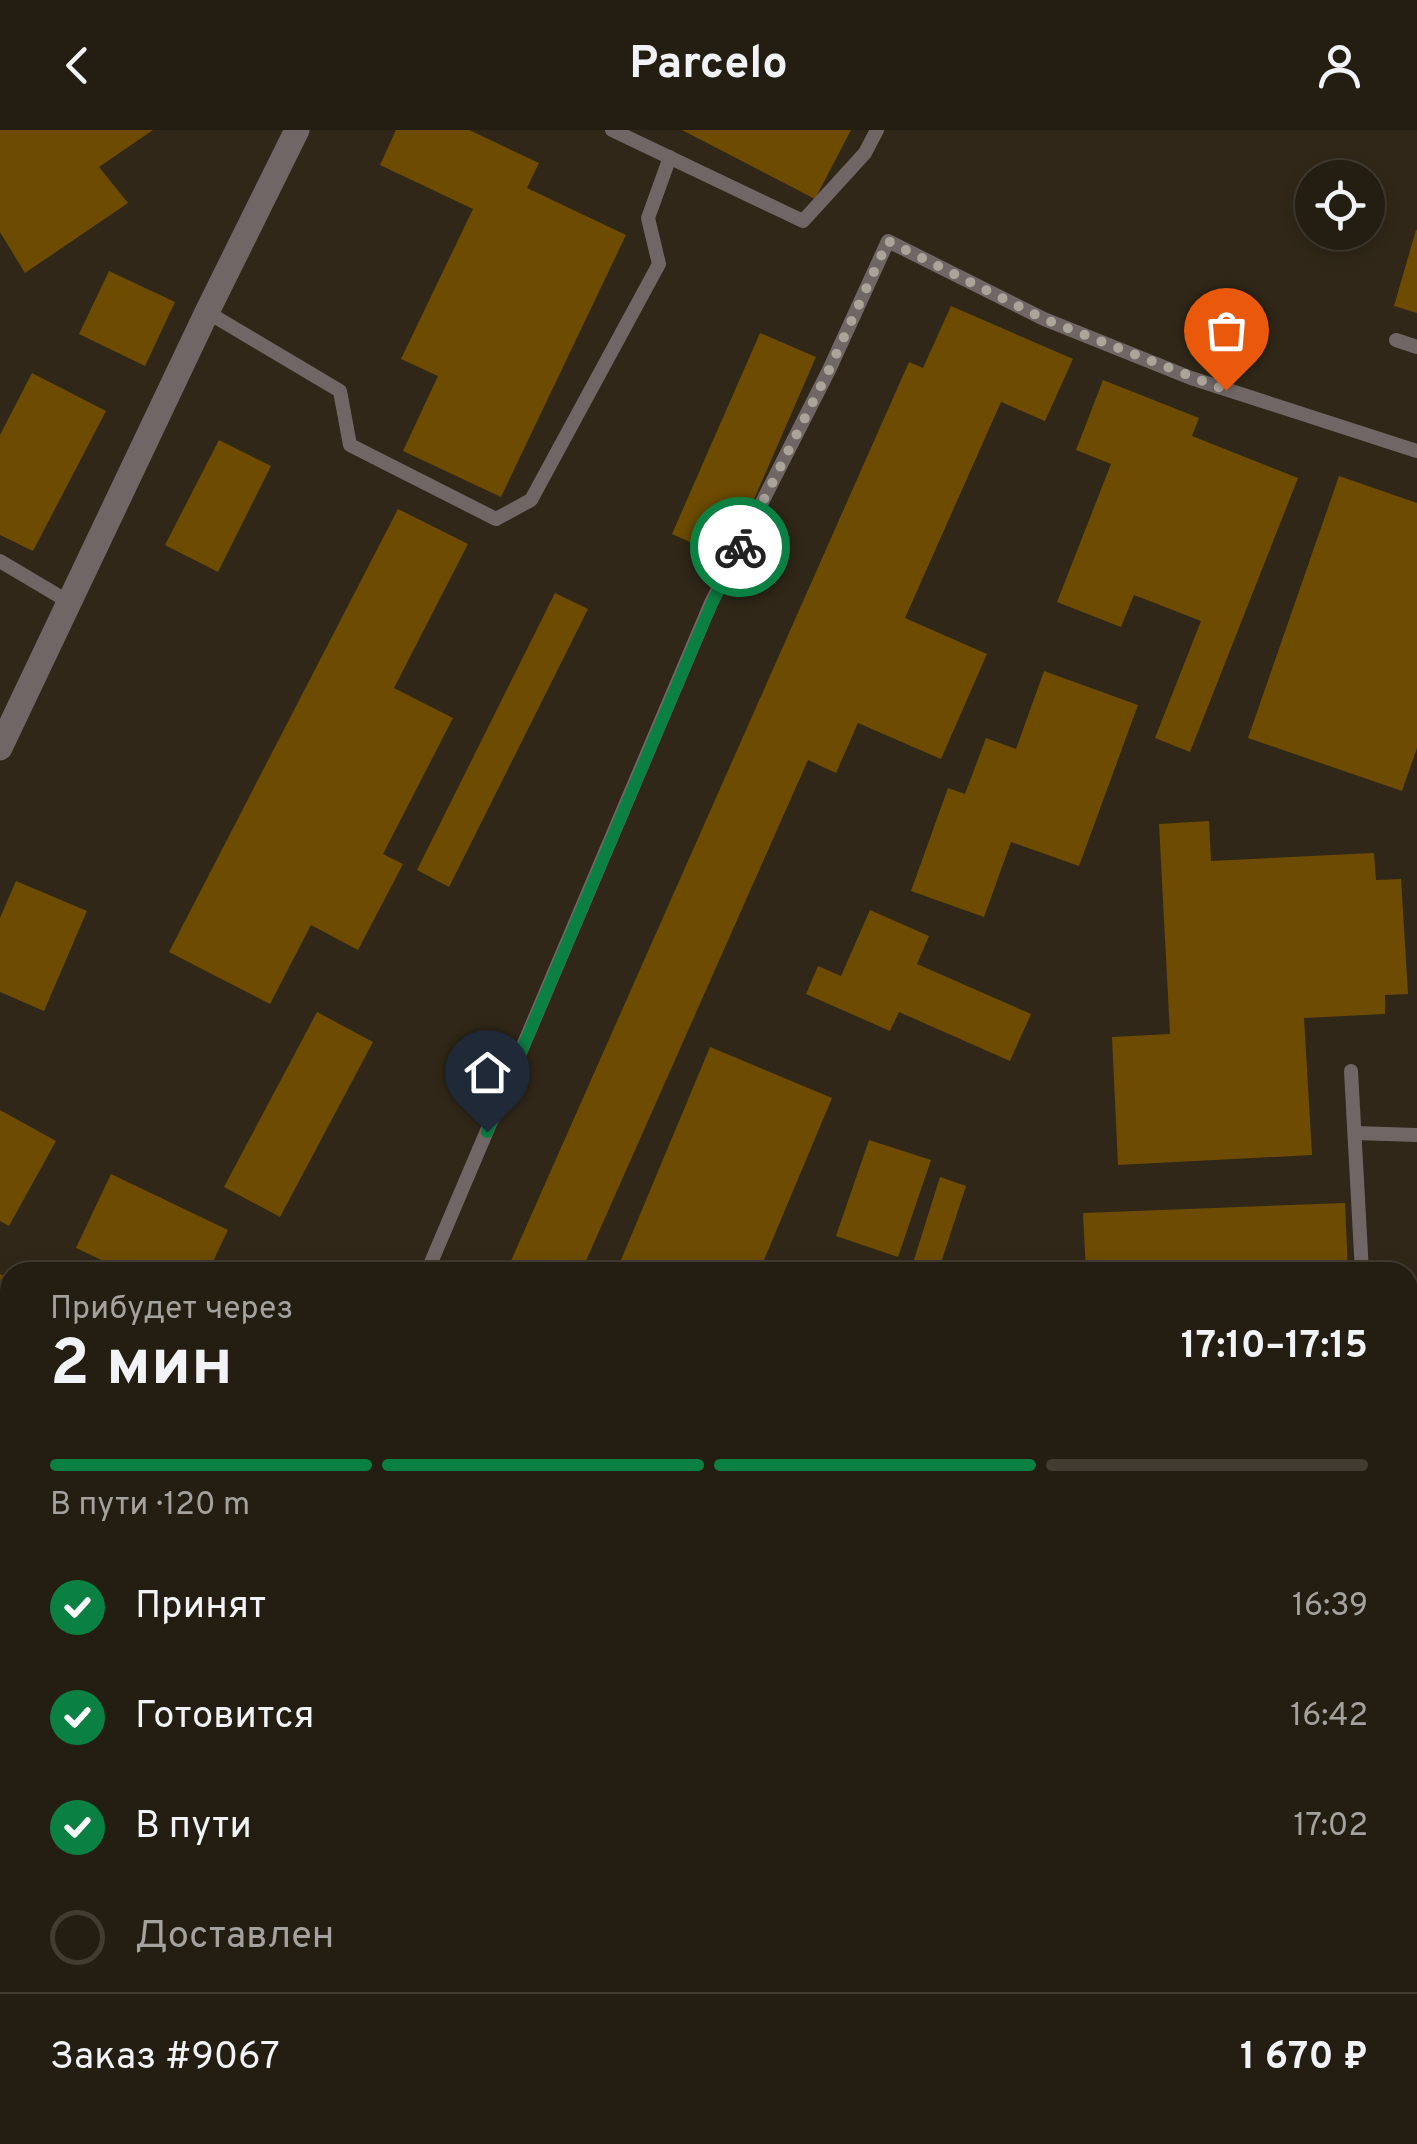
<!DOCTYPE html>
<html lang="ru">
<meta charset="utf-8">
<style>
body{margin:0;font-family:Overpass,sans-serif;background:#302a20;color:#f1f3f6;height:100vh;display:flex;flex-direction:column;font-size:38px;white-space:nowrap}
*{box-sizing:border-box;margin:0}
p{font-size:32px;color:#a3a29f}
.icon{flex:none;width:55px;height:55px;fill:none;stroke:currentColor;stroke-width:2;stroke-linecap:round;stroke-linejoin:round}
.map{position:relative;flex:1;overflow:hidden}
.sheet{position:absolute;left:0px;top:1132px;width:1418px;height:882px;display:flex;flex-direction:column;background:#241d12;border-radius:30px 30px 0 0;box-shadow:0 5px 15px #0003,0 0 0 2px #413b32}
.sheet>*{flex:none}
.buttons{position:absolute;left:1295px;top:30px;display:grid;gap:20px}
.buttons a{display:grid;place-items:center;width:90px;height:90px;border-radius:50%;background:#241d12;box-shadow:0 5px 15px #0003,0 0 0 2px #413b32;font-size:50px}
.pin{position:absolute;display:grid;place-items:center;width:85px;height:85px;color:#fff;margin:-102px -42px;border-radius:50% 50% 50% 0;rotate:-45deg;box-shadow:0 0 10px #0007}
.pin .icon{rotate:45deg}
.courier{position:absolute;display:grid;place-items:center;width:100px;height:100px;margin:-50px;border:8px solid #0b8043;border-radius:50%;background:#fff;color:#222;box-shadow:0 2px 12px #0007}
.summary em{font-style:normal;font-weight:700}
.summary div{display:flex;flex-direction:column-reverse}
.summary{display:flex;align-items:center;justify-content:space-between;height:170px;padding:0 50px}
h1{font-size:65px;font-weight:700;line-height:75px}
.bar{display:grid;grid-template-columns:repeat(4,1fr);gap:15px 10px;align-content:center;height:120px;padding:0 50px}
.bar i{height:12px;border-radius:8px;background:#413b32}
.bar .selected{background:#0b8043}
.bar p{grid-column:span 4}
.line{display:flex;align-items:center;gap:25px;padding:0 50px;border-top:2px solid #413b32}
.line div{flex:1}
ol{padding:0 50px;list-style:none}
li{display:flex;align-items:center;gap:30px;height:110px}
li p{margin-inline-start:auto}
li .icon{padding:10px;border-radius:50%;background:#0b8043;color:#fff;stroke-width:4}
li:last-child{color:#a3a29f}
li i{width:55px;height:55px;border:5px solid #413b32;border-radius:50%}
header{display:flex;justify-content:space-between;align-items:center;height:130px;padding:0 50px;background:#241d12;font-size:45px;font-weight:700}
.map>svg:first-child{display:block}
.commercial{fill:#3b3322}
.building{fill:#6d4c02}
.lines{fill:none;stroke-linecap:round;stroke-linejoin:round}
.path{stroke:#898175;stroke-width:6;stroke-dasharray:8 8;stroke-linecap:butt}
.service{stroke:#706666;stroke-width:14}
.minor{stroke:#706666;stroke-width:25}
.secondary{stroke:#988989;stroke-width:25}
.done{stroke:#aba499;stroke-width:10;stroke-dasharray:0 18}
.route{stroke:#0b8043;stroke-width:12}
</style>
<header><svg class="icon" aria-label="back" viewBox="0 0 24 24"><path d="M15 5l-7 7 7 7"/></svg>Parcelo<svg class="icon" aria-label="person" viewBox="0 0 24 24"><circle cx="12" cy="8" r="4"/><path d="M4 21q1-7 8-7t8 7"/></svg></header>
<div class="map">
<svg width="1417" height="2014" viewBox="0 0 1417 2014">
<rect width="100%" height="100%" fill="#302718"/>
<path class="commercial" d="M0,1331L10,1335V1713L0,1714Z"/>
<g class="building">
<path d="M0,0H153L99,37L128,73L25,143L0,102Z"/>
<path d="M396,0H469L539,33L527,58L626,105L501,367L403,321L438,246L401,229L473,79L380,35Z"/>
<path d="M682,0H851L815,69Z"/>
<path d="M1416,100H1417V183L1394,176Z"/>
<path d="M109,141L175,172L145,236L79,204Z"/>
<path d="M951,176L1073,229L1045,291L1001,272L905,488L987,524L941,629L858,593L836,643L808,630L581,1142H506L909,232L923,238Z"/>
<path d="M760,203L816,227L728,429L672,404Z"/>
<path d="M32,243L106,281L33,421L0,405V305Z"/>
<path d="M1103,250L1199,288L1192,306L1298,348L1190,622L1155,608L1201,491L1134,465L1121,497L1057,472L1111,334L1076,320Z"/>
<path d="M219,310L271,336L218,442L165,415Z"/>
<path d="M1339,346L1417,373V618L1402,661L1248,608Z"/>
<path d="M398,379L468,414L394,558L453,588L383,724L403,734L358,820L311,795L270,874L169,822Z"/>
<path d="M555,463L588,479L449,757L417,740Z"/>
<path d="M1044,541L1138,575L1079,736L1011,712L984,787L911,761L948,658L965,664L986,608L1016,619Z"/>
<path d="M1209,691L1211,731L1374,723L1376,750L1401,749L1408,864L1385,865V884L1304,888L1312,1025L1118,1035L1112,907L1170,904L1159,694Z"/>
<path d="M16,751L87,781L44,881L0,862V788Z"/>
<path d="M870,780L929,806L917,834L1031,884L1010,931L899,882L890,901L806,864L818,836L841,846Z"/>
<path d="M317,882L373,912L280,1087L224,1057Z"/>
<path d="M710,917L832,968L759,1142H616Z"/>
<path d="M0,980L56,1011L9,1096L0,1091Z"/>
<path d="M869,1010L931,1030L898,1127L836,1106Z"/>
<path d="M111,1044L228,1100L208,1142H127L76,1118Z"/>
<path d="M940,1047L966,1056L938,1142L913,1133Z"/>
<path d="M1345,1073L1348,1142H1086L1083,1083Z"/>
<path d="M0,1144L10,1149V1268L0,1289Z"/>
<path d="M1417,1353V1484H1408V1354Z"/>
<path d="M10,1445V1545L0,1546V1446Z"/>
<path d="M1417,1804V1882H1408V1805Z"/>
<path d="M10,1912V2005H206L207,2014H0V1913Z"/>
<path d="M769,2005H842V2014H770Z"/>
<path d="M1072,2005H1176L1177,2014H1073Z"/>
</g>
<g class="lines">
<g class="path">
<path d="M1408,1561L1417,1560"/>
<path d="M0,1676L10,1675"/>
<path d="M1408,1756L1417,1755"/>
<path d="M0,1856L10,1855"/>
</g>
<g class="service">
<path d="M612,0L803,91L865,23L877,0"/>
<path d="M207,182L340,261L350,315L496,389L531,370L659,134L648,88L670,27"/>
<path d="M1396,210L1417,217"/>
<path d="M0,431L69,472"/>
<path d="M1351,941L1362,1142"/>
<path d="M1355,1003L1417,1005"/>
<path d="M427,1142L711,473L829,240L888,111L1044,189L1191,248L1417,321"/>
<path d="M0,1380L10,1379"/>
<path d="M1408,1924L1417,1923"/>
<path d="M556,2005L569,2014"/>
<path d="M1011,2005L1012,2014"/>
<path d="M628,2014L740,2006"/>
<path d="M1221,2014L1222,2005"/>
</g>
<path class="minor" d="M0,618L207,182L297,0"/>
<g class="secondary">
<path d="M1408,1649L1417,1648"/>
<path d="M0,1738H10"/>
</g>
</g>
<g class="lines">
<path class="done" d="M740,417L829,240L888,111L1044,189L1226,260"/>
<path class="route" d="M487,1002L712,473L740,417"/>
</g>
</svg>
<div class="buttons">
<a><svg class="icon" aria-label="locate" viewBox="0 0 24 24"><circle cx="12" cy="12" r="6"/><path d="M12 2v4M12 18v4M2 12h4M18 12h4"/></svg></a>
</div>
<div class="pin" style="left:1226px;top:260px;background:#ea580c"><svg class="icon" aria-label="bag" viewBox="0 0 24 24"><path d="M5 8h14l-1 12H6zM9 8a3 3 0 0 1 6 0"/></svg></div>
<div class="pin" style="left:487px;top:1002px;background:#1f2937"><svg class="icon" aria-label="home" viewBox="0 0 24 24"><path d="M3 11l9-7 9 7M6 9v11h12V9"/></svg></div>
<div class="courier" style="left:740px;top:417px"><svg class="icon" aria-label="bike" viewBox="0 0 24 24"><circle cx="6" cy="16" r="4"/><circle cx="18" cy="16" r="4"/><path d="M6 16l4-8h5l3 8M10 8l3 8H6M13 5h3"/></svg></div>
<section class="sheet">
<div class="summary"><div><h1>2 мин</h1><p>Прибудет через</p></div><em>17:10–17:15</em></div>
<div class="bar"><i class="selected"></i><i class="selected"></i><i class="selected"></i><i></i><p>В пути · 120 m</p></div>
<ol>
<li><svg class="icon" aria-label="check" viewBox="0 0 24 24"><path d="M5 12l5 5 9-10"/></svg>Принят<p>16:39</p></li>
<li><svg class="icon" aria-label="check" viewBox="0 0 24 24"><path d="M5 12l5 5 9-10"/></svg>Готовится<p>16:42</p></li>
<li><svg class="icon" aria-label="check" viewBox="0 0 24 24"><path d="M5 12l5 5 9-10"/></svg>В пути<p>17:02</p></li>
<li><i></i>Доставлен</li>
</ol>
<div class="line" style="height:130px"><div>Заказ #9067</div><b>1 670 ₽</b></div>
</section>
</div>
